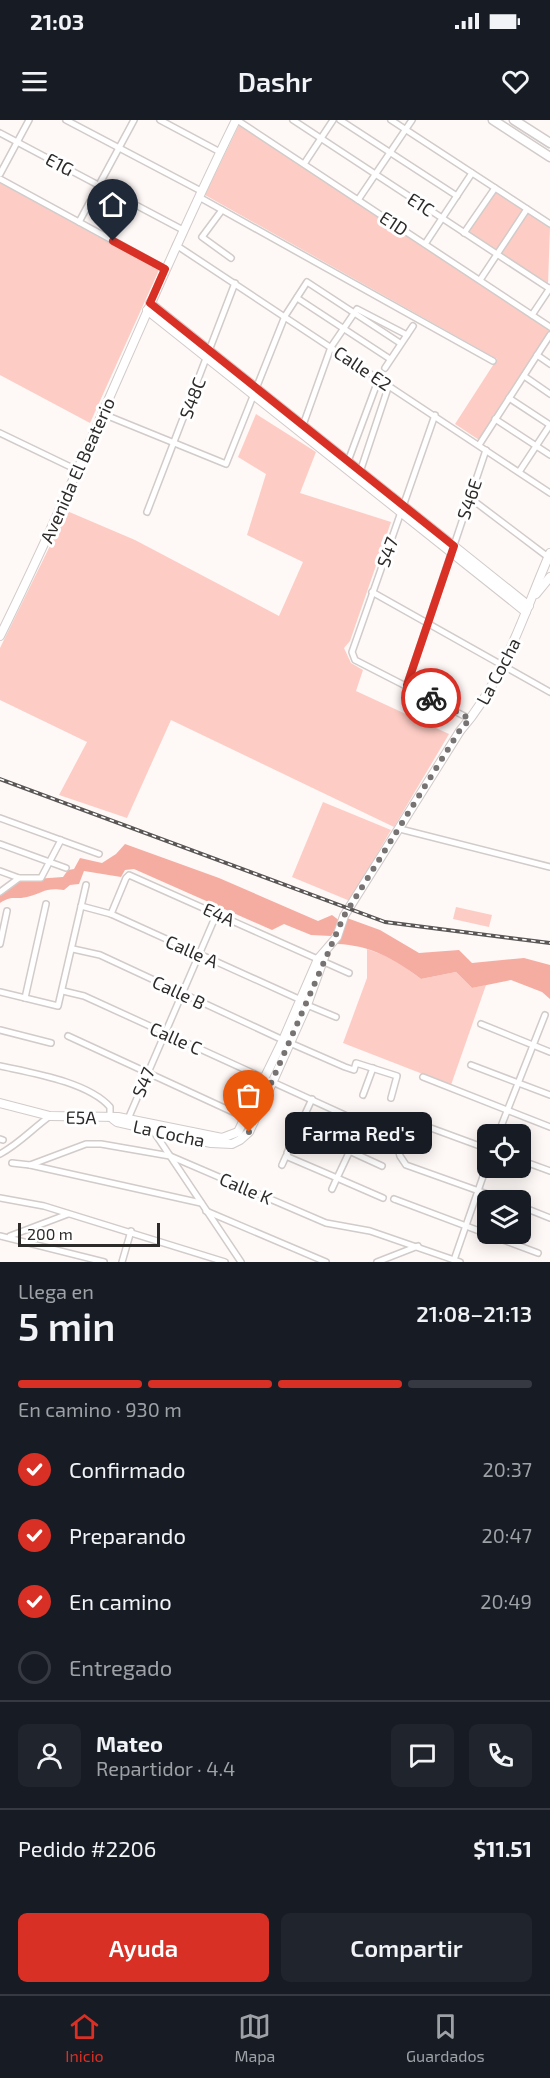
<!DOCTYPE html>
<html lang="es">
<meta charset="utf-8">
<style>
body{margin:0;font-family:"Exo 2",sans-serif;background:#20242c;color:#f1f3f6;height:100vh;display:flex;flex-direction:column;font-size:22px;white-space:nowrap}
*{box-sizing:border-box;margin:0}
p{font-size:20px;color:#9ea1a6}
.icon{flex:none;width:33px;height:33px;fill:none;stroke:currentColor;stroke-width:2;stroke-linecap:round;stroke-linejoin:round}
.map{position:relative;height:1142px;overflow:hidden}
.side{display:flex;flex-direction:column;background:#171b24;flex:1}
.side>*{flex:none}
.controls{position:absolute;left:477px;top:1004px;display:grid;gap:12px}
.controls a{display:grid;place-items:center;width:54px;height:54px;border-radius:9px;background:#171b24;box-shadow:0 3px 15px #0003;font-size:30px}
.scale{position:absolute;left:18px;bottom:15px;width:142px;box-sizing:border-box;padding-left:6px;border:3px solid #2d2b2a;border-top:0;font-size:16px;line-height:21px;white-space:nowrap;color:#2d2b2a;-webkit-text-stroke:4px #fff;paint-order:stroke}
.pin{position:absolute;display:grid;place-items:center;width:51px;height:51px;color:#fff;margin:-62px -26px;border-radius:50% 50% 50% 0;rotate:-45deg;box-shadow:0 0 6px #0007}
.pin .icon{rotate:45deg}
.courier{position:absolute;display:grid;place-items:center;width:60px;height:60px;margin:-30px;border:4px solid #d93025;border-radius:50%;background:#fff;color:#222;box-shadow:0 2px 8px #0007}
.bubble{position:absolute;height:42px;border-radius:9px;background:#171b24;box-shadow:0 3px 15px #0003;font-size:20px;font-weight:600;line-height:42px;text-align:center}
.headline em{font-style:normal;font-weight:600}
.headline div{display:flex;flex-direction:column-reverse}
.headline{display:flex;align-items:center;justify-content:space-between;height:102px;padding:0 18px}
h1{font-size:39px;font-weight:600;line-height:45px}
.bar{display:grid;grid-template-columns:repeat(4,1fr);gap:9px 6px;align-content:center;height:72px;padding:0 18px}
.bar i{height:8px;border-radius:4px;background:#363941}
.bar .on{background:#d93025}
.bar p{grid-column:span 4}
.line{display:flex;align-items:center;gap:15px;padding:0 18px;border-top:2px solid #363941}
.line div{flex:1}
.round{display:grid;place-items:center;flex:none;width:63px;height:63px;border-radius:9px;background:#20242c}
ol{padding:0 18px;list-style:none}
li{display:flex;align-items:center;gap:18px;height:66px}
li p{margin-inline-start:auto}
li .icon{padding:6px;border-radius:50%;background:#d93025;color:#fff;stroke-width:4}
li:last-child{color:#9ea1a6}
li i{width:33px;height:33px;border:3px solid #363941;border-radius:50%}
.cta{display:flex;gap:12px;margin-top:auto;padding:12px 18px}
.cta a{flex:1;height:69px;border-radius:9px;background:#d93025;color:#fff;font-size:24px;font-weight:600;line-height:69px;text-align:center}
.cta a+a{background:#20242c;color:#f1f3f6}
.status{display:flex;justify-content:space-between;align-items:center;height:42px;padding:0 30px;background:#171b24;direction:ltr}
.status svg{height:16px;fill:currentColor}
header{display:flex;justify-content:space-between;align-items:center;height:78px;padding:0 18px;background:#171b24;font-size:27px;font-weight:600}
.tabs{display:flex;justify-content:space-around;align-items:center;height:84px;border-top:2px solid #363941;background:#171b24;font-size:16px;color:#9ea1a6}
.tabs a{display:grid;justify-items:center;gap:3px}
.tabs .on{color:#d93025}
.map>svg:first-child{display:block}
.green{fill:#fdcdc5}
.forest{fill:#f5ada2}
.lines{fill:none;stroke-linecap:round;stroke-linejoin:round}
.street-casing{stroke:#d1cbca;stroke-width:8}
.secondary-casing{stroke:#d1cbca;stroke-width:10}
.primary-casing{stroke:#d1cbca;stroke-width:11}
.street{stroke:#fff;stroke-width:5}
.secondary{stroke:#fff;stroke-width:8}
.primary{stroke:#fff;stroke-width:8}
.rail-casing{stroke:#595655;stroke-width:4}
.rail{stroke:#fff;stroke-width:1.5;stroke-dasharray:4.5;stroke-linecap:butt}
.done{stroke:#767372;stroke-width:6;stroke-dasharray:0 10.8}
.route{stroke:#d93025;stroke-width:8}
.labels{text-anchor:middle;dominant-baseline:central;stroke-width:6;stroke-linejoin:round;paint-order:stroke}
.street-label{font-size:18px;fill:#2d2b2a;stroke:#fff}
</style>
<div class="status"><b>21:03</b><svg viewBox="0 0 49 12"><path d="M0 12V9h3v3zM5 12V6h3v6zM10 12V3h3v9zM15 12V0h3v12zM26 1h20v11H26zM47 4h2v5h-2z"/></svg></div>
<header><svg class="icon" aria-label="menu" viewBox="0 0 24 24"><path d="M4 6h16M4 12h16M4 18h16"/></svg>Dashr<svg class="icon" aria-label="heart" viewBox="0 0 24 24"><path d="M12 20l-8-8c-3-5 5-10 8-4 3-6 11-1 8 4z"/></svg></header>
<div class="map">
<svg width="550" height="1142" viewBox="0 0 550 1142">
<rect width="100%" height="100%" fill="#fef8f7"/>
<g class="green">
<path d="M239,5L550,209L479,320L455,304L497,239L205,75Z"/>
<path d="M0,63L159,150L90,303L0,255Z"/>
<path d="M495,71L523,90L497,130L467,111Z"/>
<path d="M527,92L550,107L548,165L500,133Z"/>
<path d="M256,294L316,332L300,373L391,402L350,521L344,528L351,543L363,550L356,571L449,614L394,707L171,600L127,698L59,675L87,622L0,580V528L67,391L135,420L279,496L303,442L247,415L266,354L238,337Z"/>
<path d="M323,682L391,710L350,781L292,757Z"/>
<path d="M456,787L492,795L489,807L453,799Z"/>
<path d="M367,829L394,839L421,859L456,852L472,868L486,865L451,965L343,923L367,858Z"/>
</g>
<g class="forest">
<path d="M125,724L219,758L318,801L332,795L340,801L331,816L311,815L284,804L272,810L134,749L125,750L121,757L84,751L79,764L70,765L64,770C45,767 43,773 27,777C14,780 13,775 0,783V774L21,760L63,757L68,750L74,749L80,738L102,743L116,734Z"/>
<path d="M347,798L380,810L419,833L459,830L472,843L524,838L550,845V879L542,872L511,860L472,868L456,852L421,859C395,839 370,825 337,824Z"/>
</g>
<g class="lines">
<defs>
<g id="street">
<path d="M66,0L201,71"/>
<path d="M160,0L220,32"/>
<path d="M237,0L550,207"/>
<path d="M293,0L550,169"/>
<path d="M340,0L457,76"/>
<path d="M391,0L550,104"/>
<path d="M0,13L183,110"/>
<path d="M304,44L333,0"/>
<path d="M0,54L29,0"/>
<path d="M0,59L165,149"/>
<path d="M199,77L493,241"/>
<path d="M358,80L412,0"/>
<path d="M222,90L202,117L231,138"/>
<path d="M79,102L134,0"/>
<path d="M464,113L495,68"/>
<path d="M425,124L472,53"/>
<path d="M176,125L550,373"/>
<path d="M480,160L527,89"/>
<path d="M297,178L390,239"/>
<path d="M532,195L550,168"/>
<path d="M537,235L550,244"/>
<path d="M385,248L413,206"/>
<path d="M524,256L550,274"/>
<path d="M509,278L550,305"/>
<path d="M103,294L226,344L285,196L307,162L400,223"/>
<path d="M435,295L352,532L355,540L470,599"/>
<path d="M495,299L550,335"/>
<path d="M302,308L331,227L357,189L407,215"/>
<path d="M0,313L79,351"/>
<path d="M479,325L550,215"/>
<path d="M347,344L379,258"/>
<path d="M360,352L389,265"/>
<path d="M519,352L550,305"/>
<path d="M470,378L548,437"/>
<path d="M147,392L235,163"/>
<path d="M372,472L550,572"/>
<path d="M407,565L486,330"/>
<path d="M0,698L99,734"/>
<path d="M400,709L550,747"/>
<path d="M0,724L66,748"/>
<path d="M0,751L19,758"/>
<path d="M0,772L19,758H41L61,720"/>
<path d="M81,786L111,794L301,880"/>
<path d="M111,794L126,758L129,755L349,853"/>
<path d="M0,824L7,791"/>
<path d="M73,829L100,835L283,920"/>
<path d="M63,871L84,876L395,1018L400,1036L406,1045L504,1080"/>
<path d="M0,872L58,886L86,765"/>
<path d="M25,878L46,784"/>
<path d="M307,885L336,897"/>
<path d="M481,904L550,932"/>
<path d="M0,910L51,923"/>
<path d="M68,916L246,998"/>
<path d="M290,923L345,947L354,950L356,943L397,956L391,978"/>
<path d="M471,945L550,975"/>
<path d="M0,946C32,953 88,962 110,987V998"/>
<path d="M423,957L550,1007"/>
<path d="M363,975L373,948"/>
<path d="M312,979L287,1033L288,1037L337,1058L363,1003"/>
<path d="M128,999L217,793"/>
<path d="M299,1008L382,1046"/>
<path d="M152,1009L241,1142"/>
<path d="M498,1014L545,895"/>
<path d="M395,1018L403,1001L409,1000L488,1029"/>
<path d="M0,1019L3,1020"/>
<path d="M0,1034C19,1024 32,1009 50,996"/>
<path d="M520,1040L550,1051"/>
<path d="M12,1043L30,1045L86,1024H101L170,1036L326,1103L370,1111L460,1142"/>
<path d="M30,1045L201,1083"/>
<path d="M282,1045L286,1036"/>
<path d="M332,1069L337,1058L383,1078"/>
<path d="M0,1078L44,1086L225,1142"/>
<path d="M394,1079L538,1133"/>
<path d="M520,1086L550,1098"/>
<path d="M206,1091L326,1142"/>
<path d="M0,1116L104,1142"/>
<path d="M10,1116L68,1094"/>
<path d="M454,1140L488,1042"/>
<path d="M122,1142L131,1111"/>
<path d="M377,1142L418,1126"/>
</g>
<g id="secondary">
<path d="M150,183L529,486"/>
<path d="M147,190L526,492"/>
<path d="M536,474L550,457"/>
<path d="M0,516C84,346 152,170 236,0"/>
<path d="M0,983L50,996L118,997L222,1018L238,1012L283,920L318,839L337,817L344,796L460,611C505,559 523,495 550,433"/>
<path d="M113,999L117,1002L211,1023L232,1024L240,1020L249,1012L273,961L307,885L326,832"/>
</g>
<g id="primary">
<path d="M493,0L550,37"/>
<path d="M514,0L550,23"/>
</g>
</defs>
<use href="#street" class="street-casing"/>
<use href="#secondary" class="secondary-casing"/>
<use href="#primary" class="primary-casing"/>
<use href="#street" class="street"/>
<use href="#secondary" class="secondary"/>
<use href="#primary" class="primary"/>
<defs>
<path id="rail" d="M0,659L385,802L550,823"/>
</defs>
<use href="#rail" class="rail-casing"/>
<use href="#rail" class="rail"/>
</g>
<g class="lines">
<path class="done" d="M249,1012C282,940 313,867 344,796L460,610L470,599L431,578"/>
<path class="route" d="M113,121L165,149L150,183L454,426L407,565L431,578"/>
</g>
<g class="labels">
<g class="street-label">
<text transform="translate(60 44) rotate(28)">E1G</text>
<text transform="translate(421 84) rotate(33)">E1C</text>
<text transform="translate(394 103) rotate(33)">E1D</text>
<text transform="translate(363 248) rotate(34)">Calle E2</text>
<text transform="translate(192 278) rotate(-69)">S48C</text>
<text transform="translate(77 350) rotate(-66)">Avenida El Beaterio</text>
<text transform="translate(469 379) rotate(-71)">S46E</text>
<text transform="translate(387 432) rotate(-70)">S47</text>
<text transform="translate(498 551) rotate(-62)">La Cocha</text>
<text transform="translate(219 794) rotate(24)">E4A</text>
<text transform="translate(192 831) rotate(24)">Calle A</text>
<text transform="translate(179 872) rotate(25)">Calle B</text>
<text transform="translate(176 918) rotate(24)">Calle C</text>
<text transform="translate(143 962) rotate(-67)">S47</text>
<text transform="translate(81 997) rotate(1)">E5A</text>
<text transform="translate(169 1013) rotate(12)">La Cocha</text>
<text transform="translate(246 1068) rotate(23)">Calle K</text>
</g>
</g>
</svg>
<div class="controls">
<a><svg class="icon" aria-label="locate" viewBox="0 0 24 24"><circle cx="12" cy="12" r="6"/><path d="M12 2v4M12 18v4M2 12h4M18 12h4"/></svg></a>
<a><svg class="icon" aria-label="layers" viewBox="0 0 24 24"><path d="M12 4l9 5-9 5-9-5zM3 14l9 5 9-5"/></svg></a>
</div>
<div class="scale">200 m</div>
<div class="pin" style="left:249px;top:1012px;background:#ea580c"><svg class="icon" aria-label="bag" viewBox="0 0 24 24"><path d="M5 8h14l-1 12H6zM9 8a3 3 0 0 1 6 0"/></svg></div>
<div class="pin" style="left:113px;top:121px;background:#1f2937"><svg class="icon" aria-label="home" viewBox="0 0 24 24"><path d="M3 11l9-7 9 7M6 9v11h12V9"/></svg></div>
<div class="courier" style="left:431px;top:578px"><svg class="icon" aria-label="bike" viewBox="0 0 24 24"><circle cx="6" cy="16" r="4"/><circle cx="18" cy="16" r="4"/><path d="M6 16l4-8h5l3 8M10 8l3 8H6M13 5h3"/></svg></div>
<div class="bubble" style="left:285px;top:992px;width:147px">Farma Red's</div>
</div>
<section class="side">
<div class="headline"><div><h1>5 min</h1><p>Llega en</p></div><em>21:08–21:13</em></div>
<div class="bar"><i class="on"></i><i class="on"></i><i class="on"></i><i></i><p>En camino · 930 m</p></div>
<ol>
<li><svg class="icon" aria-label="check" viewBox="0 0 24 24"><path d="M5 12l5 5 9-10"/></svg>Confirmado<p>20:37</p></li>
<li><svg class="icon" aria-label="check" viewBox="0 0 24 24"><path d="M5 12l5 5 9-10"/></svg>Preparando<p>20:47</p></li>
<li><svg class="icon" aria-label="check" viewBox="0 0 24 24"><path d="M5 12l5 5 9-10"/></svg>En camino<p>20:49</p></li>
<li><i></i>Entregado</li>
</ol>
<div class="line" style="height:108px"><a class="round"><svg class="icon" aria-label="person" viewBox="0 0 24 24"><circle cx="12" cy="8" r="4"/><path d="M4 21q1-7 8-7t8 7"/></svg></a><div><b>Mateo</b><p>Repartidor · 4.4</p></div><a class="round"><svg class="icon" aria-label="chat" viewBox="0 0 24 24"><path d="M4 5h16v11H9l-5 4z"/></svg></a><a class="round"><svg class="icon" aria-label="phone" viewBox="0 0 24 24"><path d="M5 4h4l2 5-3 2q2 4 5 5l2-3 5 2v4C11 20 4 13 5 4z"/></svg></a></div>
<div class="line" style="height:78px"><div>Pedido #2206</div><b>$11.51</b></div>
<div class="cta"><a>Ayuda</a><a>Compartir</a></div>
</section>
<nav class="tabs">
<a class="on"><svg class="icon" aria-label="home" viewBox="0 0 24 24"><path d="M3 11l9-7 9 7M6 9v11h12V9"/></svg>Inicio</a>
<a><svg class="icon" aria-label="map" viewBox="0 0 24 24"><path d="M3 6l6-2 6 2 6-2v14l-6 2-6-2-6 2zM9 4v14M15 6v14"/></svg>Mapa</a>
<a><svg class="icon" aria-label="saved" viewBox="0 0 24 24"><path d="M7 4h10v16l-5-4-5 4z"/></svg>Guardados</a>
</nav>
